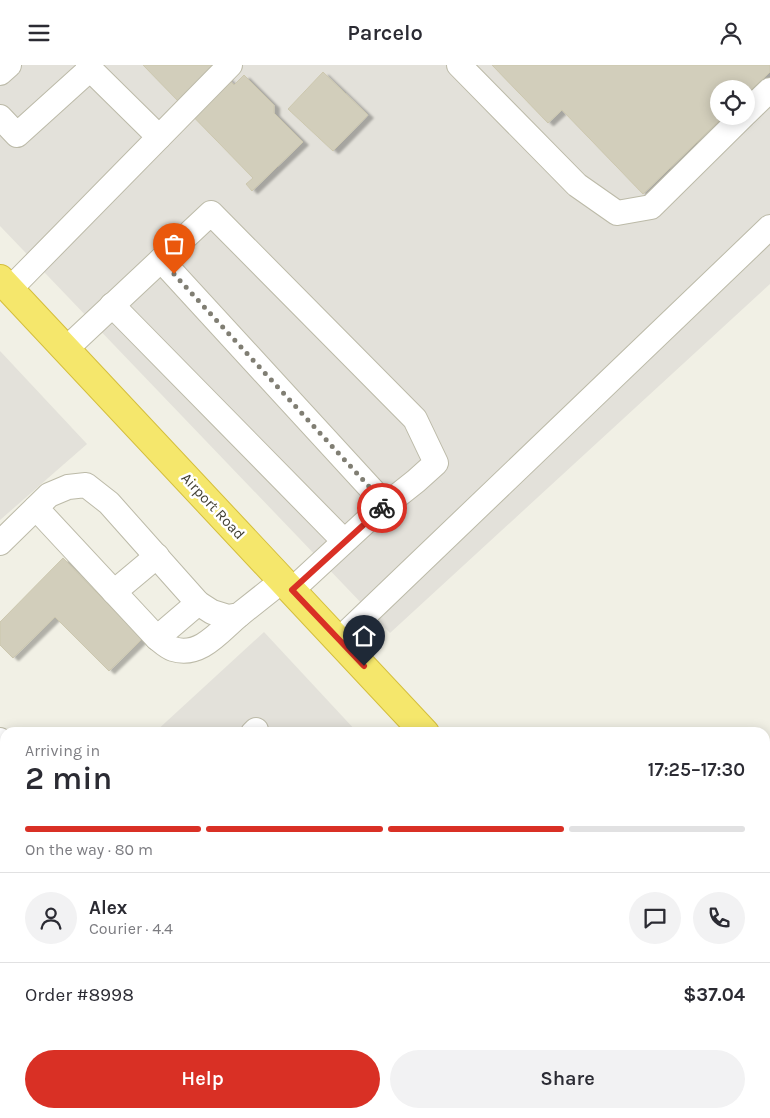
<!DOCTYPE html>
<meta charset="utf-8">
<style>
body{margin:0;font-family:Karla,sans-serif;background:#f2f2f3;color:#2b2b33;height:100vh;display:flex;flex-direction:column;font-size:19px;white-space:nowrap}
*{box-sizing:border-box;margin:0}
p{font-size:16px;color:#7c7c81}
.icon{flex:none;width:28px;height:28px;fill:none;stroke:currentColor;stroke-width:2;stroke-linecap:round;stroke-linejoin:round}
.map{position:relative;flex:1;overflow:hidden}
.panel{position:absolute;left:0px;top:662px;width:770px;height:391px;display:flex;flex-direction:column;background:#fff;border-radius:15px 15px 0 0;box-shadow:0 2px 12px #0003}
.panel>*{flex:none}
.tools{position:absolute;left:710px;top:15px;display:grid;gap:10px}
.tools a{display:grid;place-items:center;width:45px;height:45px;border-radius:50%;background:#fff;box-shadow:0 2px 12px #0003;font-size:25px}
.pin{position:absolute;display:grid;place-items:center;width:42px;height:42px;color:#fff;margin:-51px -21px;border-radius:50% 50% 50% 0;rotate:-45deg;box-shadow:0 0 5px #0007}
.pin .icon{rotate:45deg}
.courier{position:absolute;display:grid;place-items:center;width:50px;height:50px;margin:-25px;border:4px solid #d93025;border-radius:50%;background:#fff;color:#222;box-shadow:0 1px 6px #0007}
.headline em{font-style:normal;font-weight:600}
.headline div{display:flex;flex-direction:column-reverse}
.headline{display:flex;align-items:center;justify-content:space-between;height:85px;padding:0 25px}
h1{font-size:32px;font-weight:600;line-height:38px}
.bar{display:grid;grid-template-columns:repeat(4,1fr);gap:8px 5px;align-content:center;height:60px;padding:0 25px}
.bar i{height:6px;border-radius:4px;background:#e1e1e2}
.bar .current{background:#d93025}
.bar p{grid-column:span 4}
.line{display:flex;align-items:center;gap:12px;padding:0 25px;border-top:1px solid #e1e1e2}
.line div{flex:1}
.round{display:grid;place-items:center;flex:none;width:52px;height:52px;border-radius:26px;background:#f2f2f3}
.cta{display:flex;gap:10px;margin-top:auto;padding:10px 25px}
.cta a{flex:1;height:58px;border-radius:30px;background:#d93025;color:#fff;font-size:20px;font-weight:600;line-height:58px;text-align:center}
.cta a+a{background:#f2f2f3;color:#2b2b33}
header{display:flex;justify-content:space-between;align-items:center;height:65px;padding:0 25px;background:#fff;font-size:22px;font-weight:600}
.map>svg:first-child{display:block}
.industrial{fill:#e3e1da;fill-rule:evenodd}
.building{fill:#d2cebb;stroke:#ccc7ae;filter:url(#shadow)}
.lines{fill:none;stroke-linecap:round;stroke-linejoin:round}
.minor-casing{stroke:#bcbaa8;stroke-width:26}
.highway-casing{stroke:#d4be3c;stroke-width:30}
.minor{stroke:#fff;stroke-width:24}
.highway{stroke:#f5e76c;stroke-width:28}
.done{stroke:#807e73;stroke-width:5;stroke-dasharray:0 9}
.route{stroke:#d93025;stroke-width:6}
.labels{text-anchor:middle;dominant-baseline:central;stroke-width:5;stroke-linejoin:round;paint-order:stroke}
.street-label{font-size:15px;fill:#434135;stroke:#fff}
</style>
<header><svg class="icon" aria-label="menu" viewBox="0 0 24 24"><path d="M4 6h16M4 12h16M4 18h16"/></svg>Parcelo<svg class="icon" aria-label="person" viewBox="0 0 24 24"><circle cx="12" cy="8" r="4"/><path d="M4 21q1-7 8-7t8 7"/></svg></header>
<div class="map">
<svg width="770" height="1053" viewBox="0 0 770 1053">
<defs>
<filter id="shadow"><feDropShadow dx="5.5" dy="3" stdDeviation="1" flood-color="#0004"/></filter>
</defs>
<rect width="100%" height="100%" fill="#f1f0e5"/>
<g class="industrial">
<path d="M0,0H770V219L390,568L0,161ZM719,24H746V51H719Z"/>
<path d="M0,286L87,379L0,455Z"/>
<path d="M264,567L357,667L154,668Z"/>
<path d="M5,804V934L0,929V808Z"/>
<path d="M110,1049H499L495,1053H114Z"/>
</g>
<g class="building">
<path d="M143,0H215L234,20L244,10L274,40V48L303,77L252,126L246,119L253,113Z"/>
<path d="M492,0H770V7L746,30V24H719V51H724L643,129L562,45L548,58Z"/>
<path d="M323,7L368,50L333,86L288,44Z"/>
<path d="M63,493L142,574L109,606L55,552L13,593L0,580V557Z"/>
<path d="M178,1049H283L279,1053H182Z"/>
</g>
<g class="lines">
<defs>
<g id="minor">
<path d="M88,0L90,4L159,72"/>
<path d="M459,0L577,120L617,148L651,142L743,51"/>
<path d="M0,8L9,0"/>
<path d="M746,48L770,25"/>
<path d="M0,52L17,70L90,4"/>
<path d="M161,195L386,440"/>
<path d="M10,224L230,0"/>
<path d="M112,240L344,476"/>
<path d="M66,284L211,148L415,354L436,398L416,416L372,451L292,525"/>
<path d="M36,443L157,573C162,577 167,582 173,584C200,593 220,566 239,550"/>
<path d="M0,478L49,430L68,422L86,420L109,438L198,538L212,547L228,552L239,550L283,515"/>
<path d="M114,527L157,491"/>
<path d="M157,573L198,538"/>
<path d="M339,575L770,162"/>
<path d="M253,668L256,665"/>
<path d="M0,675L5,680"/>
<path d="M0,757L5,752"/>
<path d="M0,908L5,903"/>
<path d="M0,960L5,966"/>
<path d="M765,980L770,974"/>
<path d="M0,1012L5,1007"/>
<path d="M0,1029L5,1035"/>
<path d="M15,1049L18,1053"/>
<path d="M83,1049L86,1053"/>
<path d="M440,1053L444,1049"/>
<path d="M694,1053L698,1049"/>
</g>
<g id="highway">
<path d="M0,214L425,668"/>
<path d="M765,1029L770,1035"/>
</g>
</defs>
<use href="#minor" class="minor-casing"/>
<use href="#highway" class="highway-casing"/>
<use href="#minor" class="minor"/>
<use href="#highway" class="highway"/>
</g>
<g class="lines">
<path class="done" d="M174,209L386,440L382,443"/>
<path class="route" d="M364,601L292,525L382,443"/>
</g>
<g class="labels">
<g class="street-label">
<text transform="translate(213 441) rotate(47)">Airport Road</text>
</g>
</g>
</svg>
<div class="tools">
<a><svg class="icon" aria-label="locate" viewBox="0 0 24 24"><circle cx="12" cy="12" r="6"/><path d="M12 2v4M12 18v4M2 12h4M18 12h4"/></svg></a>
</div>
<div class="pin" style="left:174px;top:209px;background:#ea580c"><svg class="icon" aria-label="bag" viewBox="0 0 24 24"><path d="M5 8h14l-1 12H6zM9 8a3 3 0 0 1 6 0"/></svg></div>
<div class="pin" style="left:364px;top:601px;background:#1f2937"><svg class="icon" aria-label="home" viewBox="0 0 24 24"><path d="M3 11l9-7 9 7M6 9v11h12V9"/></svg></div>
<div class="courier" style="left:382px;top:443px"><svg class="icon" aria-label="bike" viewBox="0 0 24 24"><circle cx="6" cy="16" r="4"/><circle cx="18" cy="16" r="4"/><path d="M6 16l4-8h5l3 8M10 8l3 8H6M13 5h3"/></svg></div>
<section class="panel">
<div class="headline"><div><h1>2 min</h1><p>Arriving in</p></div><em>17:25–17:30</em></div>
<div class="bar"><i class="current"></i><i class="current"></i><i class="current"></i><i></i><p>On the way · 80 m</p></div>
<div class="line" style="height:90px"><a class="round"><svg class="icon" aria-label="person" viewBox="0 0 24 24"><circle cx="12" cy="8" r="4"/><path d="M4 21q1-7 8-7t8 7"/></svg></a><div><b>Alex</b><p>Courier · 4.4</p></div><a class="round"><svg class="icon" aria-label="chat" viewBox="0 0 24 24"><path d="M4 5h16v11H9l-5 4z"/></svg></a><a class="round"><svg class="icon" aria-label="phone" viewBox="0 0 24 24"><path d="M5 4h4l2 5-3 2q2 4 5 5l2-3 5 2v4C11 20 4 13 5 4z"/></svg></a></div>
<div class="line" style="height:65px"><div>Order #8998</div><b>$37.04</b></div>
<div class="cta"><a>Help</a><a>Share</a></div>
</section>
</div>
